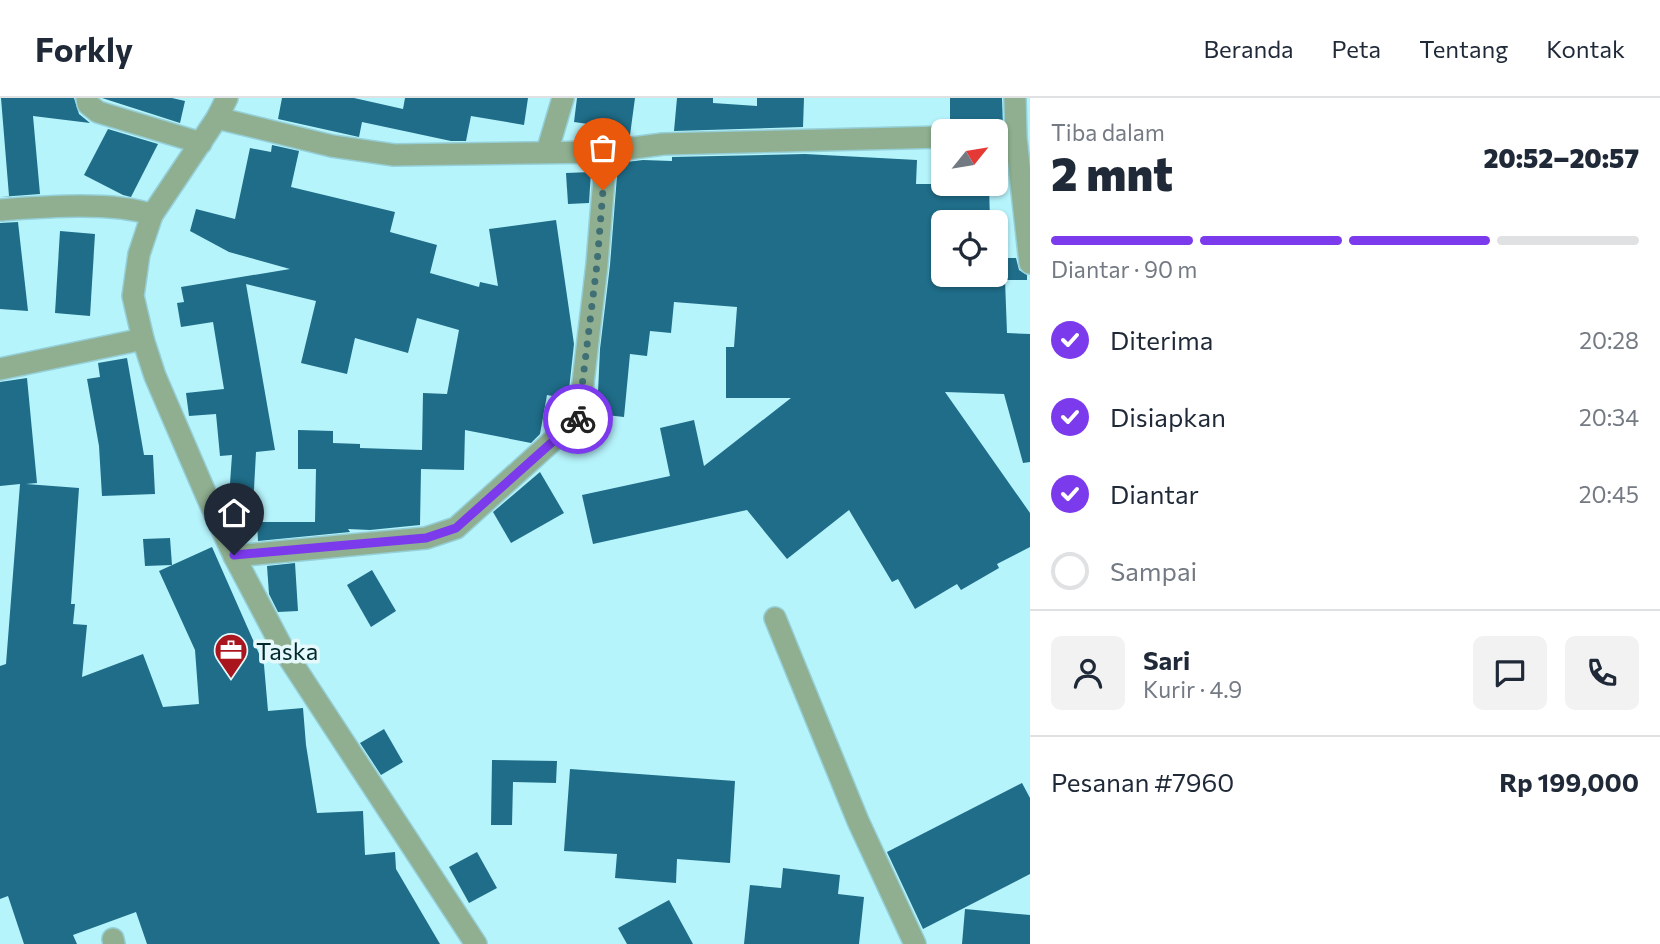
<!DOCTYPE html>
<html lang="id">
<meta charset="utf-8">
<style>
body{margin:0;font-family:Commissioner,sans-serif;background:#f2f2f3;color:#1f2937;height:100vh;display:flex;flex-direction:column;font-size:26px;white-space:nowrap}
*{box-sizing:border-box;margin:0}
p{font-size:23px;color:#747a83}
.icon{flex:none;width:38px;height:38px;fill:none;stroke:currentColor;stroke-width:2;stroke-linecap:round;stroke-linejoin:round}
.map{position:relative;flex:1;overflow:hidden}
.sheet{display:flex;flex-direction:column;background:#fff;width:630px}
.sheet>*{flex:none}
.needle{width:46px;rotate:60deg}
.fabs{position:absolute;left:931px;top:21px;display:grid;gap:14px}
.fabs a{display:grid;place-items:center;width:77px;height:77px;border-radius:10px;background:#fff;box-shadow:0 2px 5px #0004;font-size:35px}
.pin{position:absolute;display:grid;place-items:center;width:60px;height:60px;color:#fff;margin:-72px -30px;border-radius:50% 50% 50% 0;rotate:-45deg;box-shadow:0 0 7px #0007}
.pin .icon{rotate:45deg}
.courier{position:absolute;display:grid;place-items:center;width:70px;height:70px;margin:-35px;border:5px solid #7c3aed;border-radius:50%;background:#fff;color:#222;box-shadow:0 2px 9px #0007}
.head em{font-style:normal;font-weight:800}
.head div{display:flex;flex-direction:column-reverse}
.head{display:flex;align-items:center;justify-content:space-between;height:119px;padding:0 21px}
h1{font-size:46px;font-weight:800;line-height:52px}
.bar{display:grid;grid-template-columns:repeat(4,1fr);gap:10px 7px;align-content:center;height:84px;padding:0 21px}
.bar i{height:9px;border-radius:5px;background:#e0e1e3}
.bar .on{background:#7c3aed}
.bar p{grid-column:span 4}
.line{display:flex;align-items:center;gap:18px;padding:0 21px;border-top:2px solid #e0e1e3}
.line div{flex:1}
.round{display:grid;place-items:center;flex:none;width:74px;height:74px;border-radius:10px;background:#f2f2f3}
ol{padding:0 21px;list-style:none}
li{display:flex;align-items:center;gap:21px;height:77px}
li p{margin-inline-start:auto}
li .icon{padding:7px;border-radius:50%;background:#7c3aed;color:#fff;stroke-width:4}
li:last-child{color:#747a83}
li i{width:38px;height:38px;border:4px solid #e0e1e3;border-radius:50%}
header{display:flex;align-items:center;gap:42px;box-sizing:border-box;height:98px;padding:0 35px;background:#fff;border-bottom:2px solid #e0e1e3}
header strong{font-size:33px}
nav{display:flex;gap:38px;margin-inline-start:auto;font-size:24px}
main{display:flex;flex:1;min-height:0}
.map>svg:first-child{display:block}
.building{fill:#1f6d89}
.lines{fill:none;stroke-linecap:round;stroke-linejoin:round}
.minor-casing{stroke:#95cfd7;stroke-width:24}
.minor{stroke:#8faf90;stroke-width:21}
.done{stroke:#406f75;stroke-width:7;stroke-dasharray:0 12.6}
.route{stroke:#7c3aed;stroke-width:9}
.labels{text-anchor:middle;dominant-baseline:central;stroke-width:7;stroke-linejoin:round;paint-order:stroke}
.poi-label{font-size:24px;fill:#01282c;stroke:#e5f9fc;text-anchor:start}
</style>
<header>
<strong>Forkly</strong>
<nav><a>Beranda</a><a>Peta</a><a>Tentang</a><a>Kontak</a></nav>
</header>
<main>
<div class="map">
<svg width="1030" height="846" viewBox="0 0 1030 846">
<rect width="100%" height="100%" fill="#b6f4fc"/>
<g class="building">
<path d="M1,0H74L79,16L90,25L33,18L40,96L0,99L9,98Z"/>
<path d="M102,0H172L185,3L180,25Z"/>
<path d="M282,0H354L403,11L405,0H528L524,27L471,18L466,43H451L362,24L359,39L278,21Z"/>
<path d="M577,0H635L630,37L608,40L609,29L574,24Z"/>
<path d="M677,0H713V5L757,8V0H804L803,29L674,33Z"/>
<path d="M950,0H1002L1003,29L950,28Z"/>
<path d="M108,31L158,46L131,99L123,97L84,77Z"/>
<path d="M272,47L299,53L291,89L395,114L390,134L437,147L430,175L479,189L480,184L498,188L489,131L556,122L574,246L568,301L547,297L540,336L531,345L465,332L464,372L421,371L420,427L370,432L348,431L350,434L258,443L257,424H315L316,371H298V332L333,333V345L360,346V350L422,352L423,295L447,296L459,232L417,220L408,255L355,240L347,276L301,265L316,203L246,186L275,352L256,354L252,428L234,426L228,414L232,357L220,358L216,316L189,318L186,295L224,291L213,224L181,229L177,205L184,204L181,189L290,171L229,154L190,133L196,111L235,121L250,50L271,54Z"/>
<path d="M805,56L917,62L916,86H989L990,124H943V177H996V160H1016L1019,172L1027,177V182H1005L1007,235L1030,236V364L1023,365L1004,296L945,294L1030,415V449L997,466L999,470L961,492L957,486L915,511L898,481L892,484L849,412L787,461L747,412L593,446L582,397L670,378L660,330L694,322L704,368L791,300H726V249H734L737,209L674,204L671,235L650,233L647,258L630,256L624,319L597,316L600,251L610,167L618,65L643,62L672,63V59Z"/>
<path d="M591,74L589,105L568,106L566,75Z"/>
<path d="M18,124L28,213L0,211V125Z"/>
<path d="M60,133L95,136L90,218L55,215Z"/>
<path d="M127,260L144,357H153L155,396L102,398L99,348L87,281L100,279L98,265Z"/>
<path d="M27,280L37,385L26,386L79,390L71,506H75L73,526L87,527L82,579L143,556L163,609L199,606L195,552L159,473L212,449L264,567L268,613L303,610L306,647L317,715L363,713L365,757L395,754L396,771L440,846H147L136,814L73,837L77,846H24L8,798L0,801V568L6,566L20,386L0,388V284Z"/>
<path d="M540,374L564,415L511,445L493,414Z"/>
<path d="M170,440L172,467L145,468L143,441Z"/>
<path d="M295,465L298,513L278,514L269,496L267,468Z"/>
<path d="M372,472L396,513L371,529L347,487Z"/>
<path d="M384,631L403,664L381,677L360,645Z"/>
<path d="M492,662L557,663L556,685L513,684L512,727H491Z"/>
<path d="M570,671L735,683L730,765L677,761L676,785L615,780L617,756L564,753Z"/>
<path d="M1022,685L1030,700V776L923,831L887,754Z"/>
<path d="M477,754L497,790L469,805L449,769Z"/>
<path d="M783,770L840,777L838,796L864,799L859,846H744L750,787L781,790Z"/>
<path d="M669,802L693,846H627L618,830Z"/>
<path d="M965,811L1030,817V846H962Z"/>
</g>
<g class="lines">
<defs>
<g id="minor">
<path d="M87,0L88,6L98,14L201,45"/>
<path d="M227,0L217,20L152,117L139,156L133,198L143,241L155,278L208,401L234,458L283,551L476,846"/>
<path d="M1015,0L1016,40L1030,165"/>
<path d="M217,20L332,48L394,57L603,54L663,46L943,39"/>
<path d="M547,54L563,0"/>
<path d="M0,112C41,109 115,103 152,117"/>
<path d="M0,271L143,241"/>
<path d="M234,458L426,440L456,430L579,319L597,166L605,68L603,54"/>
<path d="M775,520L858,723L915,846"/>
<path d="M113,841L114,846"/>
</g>
</defs>
<use href="#minor" class="minor-casing"/>
<use href="#minor" class="minor"/>
</g>
<g class="lines">
<path class="done" d="M578,321L597,166L603,92"/>
<path class="route" d="M234,457L426,440L456,430L578,321"/>
</g>
<defs>
<symbol id="office-pin" viewBox="-11 -11 22 30"><path d="M0 17L-7.5 6A9.5 9.5 0 1 1 7.5 6Z" fill="#aa161e" stroke="#e5f9fc"/><path d="M-6-3h4V-5.5h4V-3h4V5H-6ZM-1-4.5V-3h2v-1.5ZM-6 0V1H6V0Z" fill="#fff"/></symbol>
</defs>
<g fill-rule="evenodd">
<use href="#office-pin" x="212" y="533" width="38" height="52"/>
</g>
<g class="labels">
<g class="poi-label">
<text x="256" y="552">Taska</text>
</g>
</g>
</svg>
<div class="fabs">
<a><svg class="needle" viewBox="-14 -14 28 28"><path d="M0-13l5 13h-10z" fill="#e53935"/><path d="M0 13l5-13h-10z" fill="#747a83"/></svg></a>
<a><svg class="icon" aria-label="locate" viewBox="0 0 24 24"><circle cx="12" cy="12" r="6"/><path d="M12 2v4M12 18v4M2 12h4M18 12h4"/></svg></a>
</div>
<div class="pin" style="left:603px;top:92px;background:#ea580c"><svg class="icon" aria-label="bag" viewBox="0 0 24 24"><path d="M5 8h14l-1 12H6zM9 8a3 3 0 0 1 6 0"/></svg></div>
<div class="pin" style="left:234px;top:457px;background:#1f2937"><svg class="icon" aria-label="home" viewBox="0 0 24 24"><path d="M3 11l9-7 9 7M6 9v11h12V9"/></svg></div>
<div class="courier" style="left:578px;top:321px"><svg class="icon" aria-label="bike" viewBox="0 0 24 24"><circle cx="6" cy="16" r="4"/><circle cx="18" cy="16" r="4"/><path d="M6 16l4-8h5l3 8M10 8l3 8H6M13 5h3"/></svg></div>
</div>
<section class="sheet">
<div class="head"><div><h1>2 mnt</h1><p>Tiba dalam</p></div><em>20:52–20:57</em></div>
<div class="bar"><i class="on"></i><i class="on"></i><i class="on"></i><i></i><p>Diantar · 90 m</p></div>
<ol>
<li><svg class="icon" aria-label="check" viewBox="0 0 24 24"><path d="M5 12l5 5 9-10"/></svg>Diterima<p>20:28</p></li>
<li><svg class="icon" aria-label="check" viewBox="0 0 24 24"><path d="M5 12l5 5 9-10"/></svg>Disiapkan<p>20:34</p></li>
<li><svg class="icon" aria-label="check" viewBox="0 0 24 24"><path d="M5 12l5 5 9-10"/></svg>Diantar<p>20:45</p></li>
<li><i></i>Sampai</li>
</ol>
<div class="line" style="height:126px"><a class="round"><svg class="icon" aria-label="person" viewBox="0 0 24 24"><circle cx="12" cy="8" r="4"/><path d="M4 21q1-7 8-7t8 7"/></svg></a><div><b>Sari</b><p>Kurir · 4.9</p></div><a class="round"><svg class="icon" aria-label="chat" viewBox="0 0 24 24"><path d="M4 5h16v11H9l-5 4z"/></svg></a><a class="round"><svg class="icon" aria-label="phone" viewBox="0 0 24 24"><path d="M5 4h4l2 5-3 2q2 4 5 5l2-3 5 2v4C11 20 4 13 5 4z"/></svg></a></div>
<div class="line" style="height:91px"><div>Pesanan #7960</div><b>Rp 199,000</b></div>
</section>
</main>
